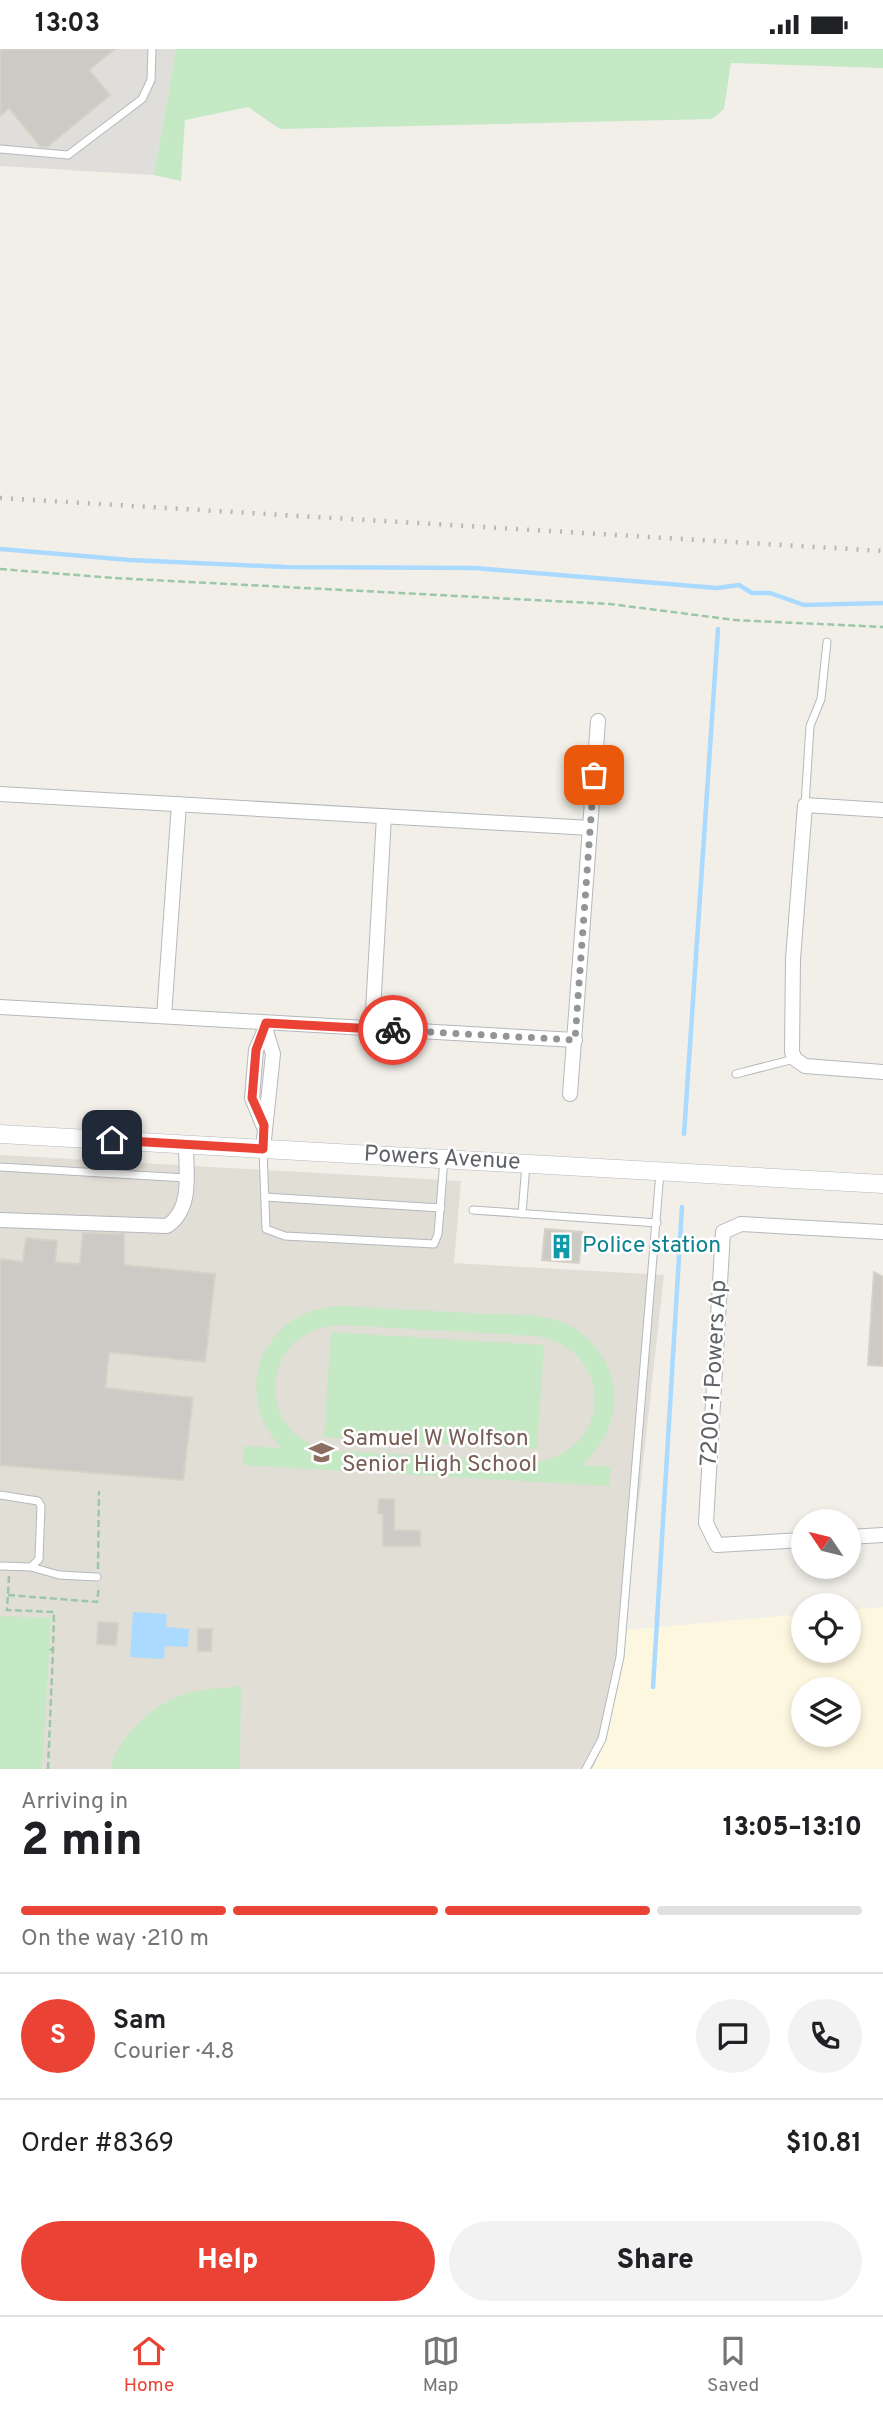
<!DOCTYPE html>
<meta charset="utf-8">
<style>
body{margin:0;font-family:Overpass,sans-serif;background:#f2f2f2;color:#202124;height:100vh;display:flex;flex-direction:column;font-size:26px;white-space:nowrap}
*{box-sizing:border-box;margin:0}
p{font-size:23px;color:#757577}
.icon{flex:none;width:38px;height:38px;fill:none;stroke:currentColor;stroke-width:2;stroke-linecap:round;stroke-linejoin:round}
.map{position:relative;height:1720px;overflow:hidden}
.drawer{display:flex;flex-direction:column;background:#fff;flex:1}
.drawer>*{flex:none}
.needle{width:46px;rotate:305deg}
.controls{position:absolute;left:791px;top:1460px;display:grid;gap:14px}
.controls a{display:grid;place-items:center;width:70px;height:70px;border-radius:50%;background:#fff;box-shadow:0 4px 10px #0003;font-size:35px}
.pin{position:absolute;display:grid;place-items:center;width:60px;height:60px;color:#fff;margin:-30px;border-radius:14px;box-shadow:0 4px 10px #0006}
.courier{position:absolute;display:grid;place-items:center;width:70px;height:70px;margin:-35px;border:5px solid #ea4335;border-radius:50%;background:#fff;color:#222;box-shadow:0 2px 9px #0007}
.head em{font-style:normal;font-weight:800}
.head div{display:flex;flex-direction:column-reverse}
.head{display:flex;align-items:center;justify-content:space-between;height:119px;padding:0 21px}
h1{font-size:46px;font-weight:800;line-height:52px}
.bar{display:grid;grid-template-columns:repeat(4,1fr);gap:10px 7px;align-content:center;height:84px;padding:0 21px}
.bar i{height:9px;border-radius:5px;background:#e0e0e0}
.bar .on{background:#ea4335}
.bar p{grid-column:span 4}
.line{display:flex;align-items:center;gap:18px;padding:0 21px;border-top:2px solid #e0e0e0}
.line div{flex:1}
.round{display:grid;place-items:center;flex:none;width:74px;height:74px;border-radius:37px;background:#f2f2f2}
.cta{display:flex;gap:14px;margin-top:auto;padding:14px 21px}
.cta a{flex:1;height:80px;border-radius:42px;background:#ea4335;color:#fff;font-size:28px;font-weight:800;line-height:80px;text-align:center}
.cta a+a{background:#f2f2f2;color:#202124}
.status{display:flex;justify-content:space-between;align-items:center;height:49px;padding:0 35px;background:#fff;direction:ltr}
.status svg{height:19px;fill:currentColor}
.tabs{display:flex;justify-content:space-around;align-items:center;height:98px;border-top:2px solid #e0e0e0;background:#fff;font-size:19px;color:#757577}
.tabs a{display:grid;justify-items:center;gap:4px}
.tabs .on{color:#ea4335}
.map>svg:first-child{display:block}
.commercial{fill:#fef7e0;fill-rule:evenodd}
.industrial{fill:#e0deda}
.education{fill:#e1ded6}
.green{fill:#c5e8c5;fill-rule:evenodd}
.water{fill:#aadaff}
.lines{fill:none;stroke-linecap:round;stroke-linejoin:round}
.stream{stroke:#aadaff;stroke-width:4.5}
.building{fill:#cccac5;stroke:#d6d1c6;stroke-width:2}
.service-casing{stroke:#b5b8bc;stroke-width:9}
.minor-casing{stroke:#b5b8bc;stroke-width:16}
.tertiary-casing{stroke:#b5b8bc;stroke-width:19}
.path{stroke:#9cc7a9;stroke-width:2.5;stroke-dasharray:7 3.5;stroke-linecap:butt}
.service{stroke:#fff;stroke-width:7}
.minor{stroke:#fff;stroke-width:14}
.tertiary{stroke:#fff;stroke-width:18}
.rail{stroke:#b6b7b8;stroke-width:4.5;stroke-dasharray:2 9;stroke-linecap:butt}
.done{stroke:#929495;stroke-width:7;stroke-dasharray:0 12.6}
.route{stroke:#ea4335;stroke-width:9}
.labels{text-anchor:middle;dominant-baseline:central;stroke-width:5;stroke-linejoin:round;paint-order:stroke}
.street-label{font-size:23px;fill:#5f6368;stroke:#fff}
.culture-label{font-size:23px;fill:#0d838f;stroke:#fff;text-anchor:start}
.education-label{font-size:23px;fill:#785e54;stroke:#fff;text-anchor:start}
</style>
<div class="status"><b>13:03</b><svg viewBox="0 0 49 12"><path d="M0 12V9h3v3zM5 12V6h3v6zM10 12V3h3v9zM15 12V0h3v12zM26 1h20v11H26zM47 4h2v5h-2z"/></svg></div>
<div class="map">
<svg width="883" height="1720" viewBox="0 0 883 1720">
<rect width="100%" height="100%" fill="#f1efe8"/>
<path class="commercial" d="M883,1558V1720H592L604,1695L625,1581L803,1565V1601H849V1561ZM803,1640H849V1685H803Z"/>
<path class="industrial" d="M0,0H176L154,126L0,117Z"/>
<path class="education" d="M0,1106L461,1132L454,1214L664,1226L618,1638L604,1695L592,1720H0Z"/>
<g class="green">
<path d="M176,0H883V19L731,14L724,60L712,70L280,80L248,58L185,71L181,132L154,126Z"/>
<path d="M343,1257C391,1260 439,1262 487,1265C511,1266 538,1264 561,1273C589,1283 610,1310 614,1341C617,1370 603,1396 582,1416L611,1418L609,1437L243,1416L244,1397L281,1399C229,1341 264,1258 343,1257ZM342,1276L536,1287C613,1299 615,1399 538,1413L334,1402C251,1391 258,1277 342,1276Z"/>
<path d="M331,1283L544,1296L537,1400L324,1388Z"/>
<path d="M0,1567L51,1569L42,1720H0Z"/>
<path d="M241,1637L240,1720H110C121,1682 159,1649 197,1642C212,1639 227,1639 241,1637Z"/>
</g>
<path class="water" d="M133,1563L167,1565L166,1578L189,1580L188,1598L165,1597L164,1610L130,1608Z"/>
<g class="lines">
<g class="stream">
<path d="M0,500L130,511L286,518L475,519L717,539L739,536L752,544H770L804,556L883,554"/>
<path d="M684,1085L718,580"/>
<path d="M653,1638L682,1158"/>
</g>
</g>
<g class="building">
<path d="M0,0H115L89,21L110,46L47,98L40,97L9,59L0,67Z"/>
<path d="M545,1180L582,1183L579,1214L542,1211Z"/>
<path d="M83,1184L124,1185V1216L215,1225L205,1313L109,1303L105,1339L193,1349L183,1431L0,1416V1210L23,1213L26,1189L57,1192L55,1213L80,1215Z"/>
<path d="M874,1223L883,1228V1317L868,1316Z"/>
<path d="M379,1450H394V1481L420,1482V1497H383V1465L378,1464Z"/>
<path d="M98,1573L118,1574L116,1596L97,1595Z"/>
<path d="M198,1580H212L211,1602H198Z"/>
</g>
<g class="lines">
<defs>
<g id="service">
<path d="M0,100L68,106L142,50L151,31L152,0"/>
<path d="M805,756L810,677L821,650L827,593"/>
<path d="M736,1025L794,1010"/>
<path d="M263,1101L266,1180L285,1187L434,1195L438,1185L444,1110"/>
<path d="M0,1118L186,1129"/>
<path d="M265,1148L441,1159"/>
<path d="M473,1161L657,1174"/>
<path d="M522,1165L526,1115"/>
<path d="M0,1446L38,1452L41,1457L39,1510L31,1518L0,1517"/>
<path d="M31,1518L59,1526L97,1528"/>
<path d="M586,1720L602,1690L620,1608L660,1123"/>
</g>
<g id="minor">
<path d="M0,745L590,779"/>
<path d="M883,761L805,756L793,910L792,1003L795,1010L805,1017L883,1023"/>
<path d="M0,958L575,991"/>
<path d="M164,967L179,755"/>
<path d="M372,980L384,767"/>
<path d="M570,1045L598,672"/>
<path d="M263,1076L252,1049L256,1001L266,978"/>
<path d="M263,1100L273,1005L266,982"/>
<path d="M0,1171L167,1177C193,1160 186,1124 186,1096"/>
<path d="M849,1488L883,1486"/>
<path d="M803,1491L717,1496L706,1474L723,1183L741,1175L883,1183"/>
</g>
<path id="tertiary" d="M0,1085L883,1135"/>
</defs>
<use href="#service" class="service-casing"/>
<use href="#minor" class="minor-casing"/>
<use href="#tertiary" class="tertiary-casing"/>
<g class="path">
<path d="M0,520L114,529L610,555L735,571L883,578"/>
<path d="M98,1520L99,1442"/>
<path d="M9,1527L7,1561L54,1563L53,1601"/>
<path d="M8,1546L97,1553L99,1537"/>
<path d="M48,1720L53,1601L49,1600"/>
</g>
<use href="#service" class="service"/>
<use href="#minor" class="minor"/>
<use href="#tertiary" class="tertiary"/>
<path class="rail" d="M0,449L883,502"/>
</g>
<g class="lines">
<path class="done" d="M393,981L575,991L594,726"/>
<path class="route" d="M112,1091L263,1100L264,1076L252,1049L256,1001L266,974L393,981"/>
</g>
<defs>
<symbol id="building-bare" viewBox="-9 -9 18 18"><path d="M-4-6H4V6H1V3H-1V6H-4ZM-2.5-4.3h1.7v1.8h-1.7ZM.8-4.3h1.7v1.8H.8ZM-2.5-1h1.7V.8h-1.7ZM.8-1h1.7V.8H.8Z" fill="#0f9aa8" stroke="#fff" stroke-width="2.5" paint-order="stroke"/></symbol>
<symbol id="school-bare" viewBox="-9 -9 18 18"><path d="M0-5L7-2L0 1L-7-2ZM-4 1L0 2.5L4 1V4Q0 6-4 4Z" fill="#8d6e63" stroke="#fff" stroke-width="2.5" paint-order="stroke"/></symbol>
</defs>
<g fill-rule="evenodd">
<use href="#building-bare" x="544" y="1180" width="35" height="35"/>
<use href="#school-bare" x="304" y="1386" width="35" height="35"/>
</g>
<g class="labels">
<g class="street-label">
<text transform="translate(442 1110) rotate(3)">Powers Avenue</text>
<text transform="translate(715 1324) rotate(-87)">7200-1 Powers Ap</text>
</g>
<g class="culture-label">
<text x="582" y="1197">Police station</text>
</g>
<g class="education-label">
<text x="342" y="1390">Samuel W Wolfson<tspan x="342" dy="26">Senior High School</tspan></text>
</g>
</g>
</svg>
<div class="controls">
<a><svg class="needle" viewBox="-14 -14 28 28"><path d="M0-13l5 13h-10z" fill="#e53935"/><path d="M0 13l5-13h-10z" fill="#757577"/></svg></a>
<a><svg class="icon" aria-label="locate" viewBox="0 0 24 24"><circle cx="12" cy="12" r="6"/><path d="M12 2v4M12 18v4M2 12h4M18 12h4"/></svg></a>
<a><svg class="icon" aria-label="layers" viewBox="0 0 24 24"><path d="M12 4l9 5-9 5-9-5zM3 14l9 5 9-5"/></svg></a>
</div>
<div class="pin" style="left:594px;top:726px;background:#ea580c"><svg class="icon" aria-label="bag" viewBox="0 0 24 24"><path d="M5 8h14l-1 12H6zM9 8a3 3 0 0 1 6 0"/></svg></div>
<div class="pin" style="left:112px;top:1091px;background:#1f2937"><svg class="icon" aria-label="home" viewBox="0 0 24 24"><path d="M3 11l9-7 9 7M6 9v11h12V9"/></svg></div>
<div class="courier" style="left:393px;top:981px"><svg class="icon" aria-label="bike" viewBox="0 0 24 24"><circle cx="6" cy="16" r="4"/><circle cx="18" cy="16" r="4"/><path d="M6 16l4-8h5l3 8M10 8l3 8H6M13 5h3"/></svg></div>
</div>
<section class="drawer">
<div class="head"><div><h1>2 min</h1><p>Arriving in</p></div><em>13:05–13:10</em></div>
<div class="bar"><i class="on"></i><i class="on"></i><i class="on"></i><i></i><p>On the way · 210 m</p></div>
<div class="line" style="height:126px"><b class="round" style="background:#ea4335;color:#fff">S</b><div><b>Sam</b><p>Courier · 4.8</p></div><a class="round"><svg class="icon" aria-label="chat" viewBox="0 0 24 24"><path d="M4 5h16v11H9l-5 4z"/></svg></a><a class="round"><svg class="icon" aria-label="phone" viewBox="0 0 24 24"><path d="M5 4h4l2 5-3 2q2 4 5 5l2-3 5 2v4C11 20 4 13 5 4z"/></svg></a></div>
<div class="line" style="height:91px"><div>Order #8369</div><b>$10.81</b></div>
<div class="cta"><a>Help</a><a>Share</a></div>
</section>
<nav class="tabs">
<a class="on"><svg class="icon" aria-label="home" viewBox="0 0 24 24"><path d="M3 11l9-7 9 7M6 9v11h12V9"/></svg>Home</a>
<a><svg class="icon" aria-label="map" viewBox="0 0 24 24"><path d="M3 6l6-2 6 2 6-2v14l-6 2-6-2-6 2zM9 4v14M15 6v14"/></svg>Map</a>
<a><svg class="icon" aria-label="saved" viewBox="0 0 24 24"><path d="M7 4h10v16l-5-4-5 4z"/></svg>Saved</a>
</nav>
